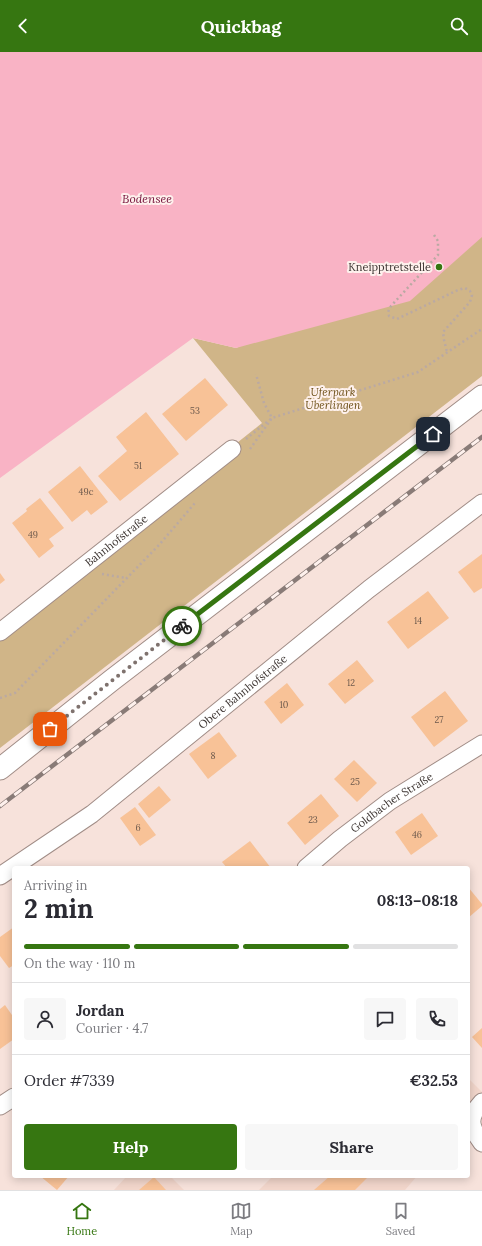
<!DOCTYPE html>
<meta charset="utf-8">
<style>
body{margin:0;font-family:Lora,serif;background:#f7f7f7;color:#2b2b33;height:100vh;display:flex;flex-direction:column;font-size:15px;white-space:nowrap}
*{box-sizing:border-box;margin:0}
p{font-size:13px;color:#7c7c81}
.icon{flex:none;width:22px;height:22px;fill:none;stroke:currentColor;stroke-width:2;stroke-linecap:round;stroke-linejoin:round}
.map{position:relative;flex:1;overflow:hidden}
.drawer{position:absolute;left:12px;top:814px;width:458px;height:312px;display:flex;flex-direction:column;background:#fff;border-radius:4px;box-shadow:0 2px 10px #0003}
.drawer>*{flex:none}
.pin{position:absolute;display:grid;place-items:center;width:34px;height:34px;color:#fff;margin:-17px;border-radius:8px;box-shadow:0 2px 6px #0006}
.courier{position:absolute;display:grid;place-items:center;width:40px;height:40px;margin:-20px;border:3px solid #367611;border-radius:50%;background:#fff;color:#222;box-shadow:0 1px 5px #0007}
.head em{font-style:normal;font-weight:800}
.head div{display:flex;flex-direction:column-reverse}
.head{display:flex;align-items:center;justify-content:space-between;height:68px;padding:0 12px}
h1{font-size:26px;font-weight:800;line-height:30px}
.bar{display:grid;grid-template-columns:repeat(4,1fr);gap:6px 4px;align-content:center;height:48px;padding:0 12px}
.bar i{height:5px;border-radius:3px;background:#e1e1e2}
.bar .selected{background:#367611}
.bar p{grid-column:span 4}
.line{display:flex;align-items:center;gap:10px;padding:0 12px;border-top:1px solid #e1e1e2}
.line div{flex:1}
.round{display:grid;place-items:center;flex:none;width:42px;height:42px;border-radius:4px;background:#f7f7f7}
.button{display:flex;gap:8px;margin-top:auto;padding:8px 12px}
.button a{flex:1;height:46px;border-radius:4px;background:#367611;color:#fff;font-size:16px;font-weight:800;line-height:46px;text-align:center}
.button a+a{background:#f7f7f7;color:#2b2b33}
header{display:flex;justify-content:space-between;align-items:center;height:52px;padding:0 12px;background:#367611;color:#fff;font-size:18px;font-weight:800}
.menu{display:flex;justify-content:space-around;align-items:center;height:56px;border-top:1px solid #e1e1e2;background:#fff;font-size:11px;color:#7c7c81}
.menu a{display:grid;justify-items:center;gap:2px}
.menu .selected{color:#367611}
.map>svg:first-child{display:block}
.built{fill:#f2d6cb}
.green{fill:#d0b588}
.water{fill:#f9b3c5}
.building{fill:#f8c297}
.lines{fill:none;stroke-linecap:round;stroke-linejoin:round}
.minor-casing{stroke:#a18d87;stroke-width:19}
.tertiary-casing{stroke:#a18d87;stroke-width:23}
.path{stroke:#baa9a3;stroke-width:2.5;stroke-dasharray:2 3;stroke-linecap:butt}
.minor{stroke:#fff;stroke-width:17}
.tertiary{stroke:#fff;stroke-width:21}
.rail-casing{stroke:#897b77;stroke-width:4.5}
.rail{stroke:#fef1ed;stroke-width:3;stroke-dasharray:9;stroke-linecap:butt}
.done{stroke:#7f726e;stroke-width:4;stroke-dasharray:0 7.2}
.route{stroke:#367611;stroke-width:5}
.poi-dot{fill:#367611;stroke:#fef1ed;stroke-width:1.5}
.labels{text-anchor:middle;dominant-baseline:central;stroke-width:4;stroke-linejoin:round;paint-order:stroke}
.number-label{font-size:9px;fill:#6c594c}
.poi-label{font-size:11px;fill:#3e3633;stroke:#fef1ed;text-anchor:end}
.park-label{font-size:11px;font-style:italic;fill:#6f5119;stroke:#fef1ed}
.street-label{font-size:11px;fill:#3e3633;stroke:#fef1ed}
.water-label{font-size:12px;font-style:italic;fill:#77143c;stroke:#fef1ed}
</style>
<header><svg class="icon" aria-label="back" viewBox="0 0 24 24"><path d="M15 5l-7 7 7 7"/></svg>Quickbag<svg class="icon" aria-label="search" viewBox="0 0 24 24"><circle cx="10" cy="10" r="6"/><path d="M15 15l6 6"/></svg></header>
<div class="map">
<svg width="482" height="1138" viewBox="0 0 482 1138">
<rect width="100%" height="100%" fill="#f7e2db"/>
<g class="built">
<path d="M468,1026L482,1040V1045L468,1062Z"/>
<path d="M127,1124H170L184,1138H114Z"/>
<path d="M273,1124H417L405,1138H259Z"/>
</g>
<path class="green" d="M482,184V324L0,696V580L262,371L193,286L236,296Z"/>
<path class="water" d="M0,0H482V185L410,249L236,296L193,286L0,426Z"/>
<g class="building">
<path d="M205,326L228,353L186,389L162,362Z"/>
<path d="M146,360L179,402L120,449L98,424L127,399L116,385Z"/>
<path d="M80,414L108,450L91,463L87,458L72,470L48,440Z"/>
<path d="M40,446L64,476L49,487L54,494L39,506L12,471L27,459L26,457Z"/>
<path d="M482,502V536L474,541L458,520Z"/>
<path d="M0,521L5,528L0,532Z"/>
<path d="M428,539L449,566L408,597L387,570Z"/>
<path d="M357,608L374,629L345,652L328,632Z"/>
<path d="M287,631L304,653L281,672L264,650Z"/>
<path d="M445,639L468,669L434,695L411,665Z"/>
<path d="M219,680L237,704L208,727L189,702Z"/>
<path d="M354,708L377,731L357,750L334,727Z"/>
<path d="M159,734L171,748L149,766L138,752Z"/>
<path d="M321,742L339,764L305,793L287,771Z"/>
<path d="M135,755L156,783L140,794L120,766Z"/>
<path d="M422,761L438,784L411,803L395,780Z"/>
<path d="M250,789L271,816H227L222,810Z"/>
<path d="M468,835L482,852V854L468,866Z"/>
<path d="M14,875V913L9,916L0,904V885Z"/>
<path d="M5,953L14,966V987L0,997V957Z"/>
<path d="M482,976V996L472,985Z"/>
<path d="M40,1124H69L57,1138Z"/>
<path d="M330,1124H369L355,1138H314Z"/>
<path d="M154,1125L166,1138H139Z"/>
</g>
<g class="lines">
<defs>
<g id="minor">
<path id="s1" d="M0,580L232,397"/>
<path id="s2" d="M306,816L340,787L390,749L482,692"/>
<path id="s3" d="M0,824L92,762L369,537L482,451"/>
<path d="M482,1050C467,1066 470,1075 482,1091"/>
<path d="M0,1054L14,1045"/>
</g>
<path id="tertiary" d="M0,717L112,628L482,344"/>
</defs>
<use href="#minor" class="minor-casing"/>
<use href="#tertiary" class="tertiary-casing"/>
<g class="path">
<path d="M434,183L438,189V203L391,254L388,260L389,264L397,267L458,238L465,236L470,239L472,243L470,250L443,280L444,288L447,300"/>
<path d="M246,387L272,366L418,320L482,277"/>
<path d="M250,397L272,366L264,351L256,322"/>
<path d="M102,522L126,526"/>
<path d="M0,646L15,641L159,493L195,451"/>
</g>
<use href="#minor" class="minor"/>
<use href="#tertiary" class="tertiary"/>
<defs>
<path id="rail" d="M0,754L482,385"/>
</defs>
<use href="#rail" class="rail-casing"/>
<use href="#rail" class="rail"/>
</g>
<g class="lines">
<path class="done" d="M50,677L182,574"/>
<path class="route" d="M182,574L433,382"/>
</g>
<circle class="poi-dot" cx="439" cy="215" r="4"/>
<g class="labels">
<g class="number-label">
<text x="195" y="358">53</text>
<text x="138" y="413">51</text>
<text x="86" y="439">49c</text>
<text x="33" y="482">49</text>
<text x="418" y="568">14</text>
<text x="351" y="630">12</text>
<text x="284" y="652">10</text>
<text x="439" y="667">27</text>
<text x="213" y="703">8</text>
<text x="355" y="729">25</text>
<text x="313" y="767">23</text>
<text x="138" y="775">6</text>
<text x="417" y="782">46</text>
</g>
<g class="poi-label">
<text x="431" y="215">Kneipptretstelle</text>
</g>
<g class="park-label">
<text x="333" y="340">Uferpark<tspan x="333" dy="13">Überlingen</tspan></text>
</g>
<g class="street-label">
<text stroke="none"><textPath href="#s1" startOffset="148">Bahnhofstraße</textPath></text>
<text stroke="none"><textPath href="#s3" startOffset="305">Obere Bahnhofstraße</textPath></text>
<text stroke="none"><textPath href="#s2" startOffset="108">Goldbacher Straße</textPath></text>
</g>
<g class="water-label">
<text x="147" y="146">Bodensee</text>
</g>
</g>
</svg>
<div class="pin" style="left:50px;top:677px;background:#ea580c"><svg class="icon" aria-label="bag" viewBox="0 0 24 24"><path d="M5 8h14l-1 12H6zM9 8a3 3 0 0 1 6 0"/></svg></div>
<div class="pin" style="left:433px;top:382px;background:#1f2937"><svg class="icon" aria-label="home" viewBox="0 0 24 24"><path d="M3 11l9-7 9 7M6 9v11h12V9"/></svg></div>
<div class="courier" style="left:182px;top:574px"><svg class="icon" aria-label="bike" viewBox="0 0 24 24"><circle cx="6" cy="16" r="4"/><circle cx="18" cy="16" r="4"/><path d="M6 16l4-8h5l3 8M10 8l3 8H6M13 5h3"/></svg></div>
<section class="drawer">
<div class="head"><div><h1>2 min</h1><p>Arriving in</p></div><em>08:13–08:18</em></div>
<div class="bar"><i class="selected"></i><i class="selected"></i><i class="selected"></i><i></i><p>On the way · 110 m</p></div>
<div class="line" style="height:72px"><a class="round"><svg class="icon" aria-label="person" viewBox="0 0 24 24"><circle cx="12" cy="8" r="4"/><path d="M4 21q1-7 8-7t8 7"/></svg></a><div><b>Jordan</b><p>Courier · 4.7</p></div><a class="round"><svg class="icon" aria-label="chat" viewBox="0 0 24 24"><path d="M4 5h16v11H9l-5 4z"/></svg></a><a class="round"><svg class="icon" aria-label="phone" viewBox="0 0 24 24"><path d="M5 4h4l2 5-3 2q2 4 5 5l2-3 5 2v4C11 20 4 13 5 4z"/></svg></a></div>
<div class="line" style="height:52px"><div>Order #7339</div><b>€32.53</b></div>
<div class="button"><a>Help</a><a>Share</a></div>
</section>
</div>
<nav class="menu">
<a class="selected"><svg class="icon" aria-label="home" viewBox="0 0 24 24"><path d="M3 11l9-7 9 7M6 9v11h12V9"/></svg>Home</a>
<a><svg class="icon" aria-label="map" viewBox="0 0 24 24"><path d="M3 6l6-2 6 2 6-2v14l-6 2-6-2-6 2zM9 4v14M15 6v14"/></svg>Map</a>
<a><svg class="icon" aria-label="saved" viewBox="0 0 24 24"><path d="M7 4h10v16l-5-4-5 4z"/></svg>Saved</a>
</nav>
